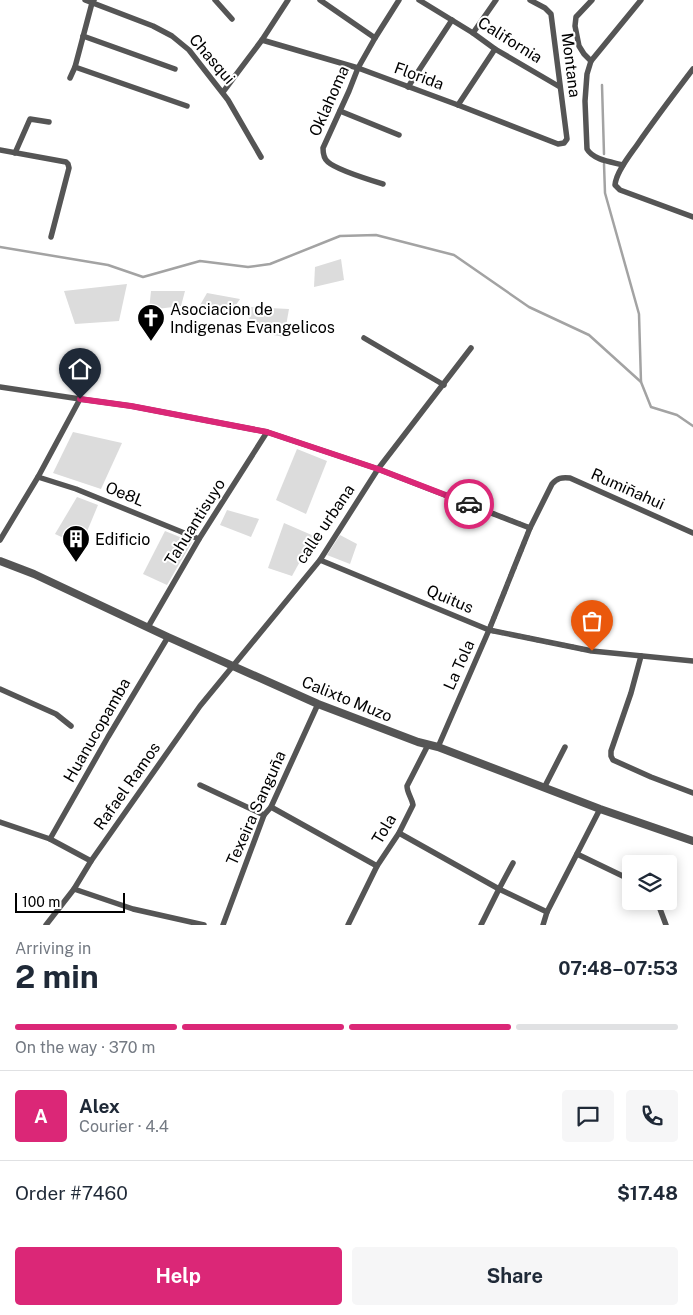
<!DOCTYPE html>
<meta charset="utf-8">
<style>
body{margin:0;font-family:"Public Sans",sans-serif;background:#f6f6f7;color:#1f2937;height:100vh;display:flex;flex-direction:column;font-size:19px;white-space:nowrap}
*{box-sizing:border-box;margin:0}
p{font-size:16px;color:#747a83}
.icon{flex:none;width:28px;height:28px;fill:none;stroke:currentColor;stroke-width:2;stroke-linecap:round;stroke-linejoin:round}
.map{position:relative;height:925px;overflow:hidden}
.details{display:flex;flex-direction:column;background:#fff;flex:1}
.details>*{flex:none}
.tools{position:absolute;left:622px;top:855px;display:grid;gap:10px}
.tools a{display:grid;place-items:center;width:55px;height:55px;border-radius:5px;background:#fff;box-shadow:0 2px 12px #0003;font-size:25px}
.scale{position:absolute;left:15px;bottom:12px;width:110px;box-sizing:border-box;padding-left:5px;border:2px solid #000;border-top:0;font-size:14px;line-height:18px;white-space:nowrap;color:#000;-webkit-text-stroke:4px #fff;paint-order:stroke}
.pin{position:absolute;display:grid;place-items:center;width:42px;height:42px;color:#fff;margin:-51px -21px;border-radius:50% 50% 50% 0;rotate:-45deg;box-shadow:0 0 5px #0007}
.pin .icon{rotate:45deg}
.courier{position:absolute;display:grid;place-items:center;width:50px;height:50px;margin:-25px;border:4px solid #db2777;border-radius:50%;background:#fff;color:#222;box-shadow:0 1px 6px #0007}
.overview em{font-style:normal;font-weight:700}
.overview div{display:flex;flex-direction:column-reverse}
.overview{display:flex;align-items:center;justify-content:space-between;height:85px;padding:0 15px}
h1{font-size:32px;font-weight:700;line-height:38px}
.bar{display:grid;grid-template-columns:repeat(4,1fr);gap:8px 5px;align-content:center;height:60px;padding:0 15px}
.bar i{height:6px;border-radius:4px;background:#e0e1e3}
.bar .on{background:#db2777}
.bar p{grid-column:span 4}
.line{display:flex;align-items:center;gap:12px;padding:0 15px;border-top:1px solid #e0e1e3}
.line div{flex:1}
.round{display:grid;place-items:center;flex:none;width:52px;height:52px;border-radius:5px;background:#f6f6f7}
.primary-button{display:flex;gap:10px;margin-top:auto;padding:10px 15px}
.primary-button a{flex:1;height:58px;border-radius:5px;background:#db2777;color:#fff;font-size:20px;font-weight:700;line-height:58px;text-align:center}
.primary-button a+a{background:#f6f6f7;color:#1f2937}
.map>svg:first-child{display:block}
.green{fill:#dcdcdc}
.lines{fill:none;stroke-linecap:round;stroke-linejoin:round}
.stream{stroke:#a3a3a3;stroke-width:2.5}
.minor{stroke:#555;stroke-width:5.5}
.tertiary{stroke:#555;stroke-width:8}
.done{stroke:#595959;stroke-width:5;stroke-dasharray:0 9}
.route{stroke:#db2777;stroke-width:6}
.labels{text-anchor:middle;dominant-baseline:central;stroke-width:4;stroke-linejoin:round;paint-order:stroke}
.street-label{font-size:16px;fill:#000;stroke:#fff}
.poi-label{font-size:16px;fill:#000;stroke:#fff;text-anchor:start}
</style>
<div class="map">
<svg width="693" height="925" viewBox="0 0 693 925">
<rect width="100%" height="100%" fill="#fff"/>
<g class="green">
<path d="M341,259L344,280L314,287L315,267Z"/>
<path d="M127,284L119,321L75,324L64,291Z"/>
<path d="M151,291H185L181,306L149,310Z"/>
<path d="M207,293L240,299L229,315L199,307Z"/>
<path d="M251,307L289,309L284,337L248,330Z"/>
<path d="M73,432L122,443L101,489L53,473Z"/>
<path d="M297,449L327,461L306,514L276,500Z"/>
<path d="M77,497L98,505L81,546L55,534Z"/>
<path d="M227,510L259,519L251,537L220,525Z"/>
<path d="M284,523L314,536L292,576L268,568Z"/>
<path d="M165,531L192,542L167,585L143,574Z"/>
<path d="M340,535L357,544L350,564L327,555Z"/>
</g>
<g class="lines">
<g class="stream">
<path d="M602,85L604,154"/>
<path d="M604,164L605,193L639,314L641,382"/>
<path d="M0,247L108,265L143,277L200,261L248,267L270,264L340,236L376,235L454,255L529,307L589,335L641,382L651,407L677,415L693,426"/>
</g>
<g class="minor">
<path d="M85,0L153,26L172,36L189,50L228,100L261,157"/>
<path d="M215,0L232,19"/>
<path d="M320,0L375,38"/>
<path d="M419,0L473,33L495,49L560,87"/>
<path d="M473,33L496,0"/>
<path d="M83,36L175,69"/>
<path d="M262,40L358,68L458,105L558,144L564,143L567,139L551,14L545,8L530,0"/>
<path d="M591,61L584,54L579,46L575,26L576,17L592,0"/>
<path d="M75,67L187,106"/>
<path d="M693,69C674,94 655,119 637,145C630,155 616,172 615,185L620,190L693,217"/>
<path d="M70,78L75,67L92,3L94,0"/>
<path d="M408,87L452,20"/>
<path d="M223,92L262,40L288,0"/>
<path d="M458,105L495,49"/>
<path d="M340,111L399,135"/>
<path d="M0,150L66,162L68,164L69,168L51,237"/>
<path d="M15,153L30,119L49,122"/>
<path d="M623,165C612,162 593,160 587,149L585,101L587,74L591,61L641,0"/>
<path d="M383,184C370,180 337,170 328,162C324,159 323,154 323,148L349,91L358,68L375,38L399,0"/>
<path d="M364,338L444,385"/>
<path d="M0,387L80,399L131,406L267,432L378,469L530,528"/>
<path d="M38,477L76,489L199,539"/>
<path d="M0,540L38,477L80,399"/>
<path d="M320,560L489,630L592,651L693,661"/>
<path d="M148,627L199,539L267,432"/>
<path d="M641,656L631,693L611,751V756L613,760L651,777L693,793"/>
<path d="M0,689L56,714L71,726"/>
<path d="M438,747L489,630L530,528L552,484C557,478 562,477 570,478L693,533"/>
<path d="M200,785L264,815"/>
<path d="M544,788L565,747"/>
<path d="M271,807L377,866"/>
<path d="M0,822L50,839L91,861"/>
<path d="M399,833L499,889L547,912"/>
<path d="M50,839L108,737L168,637"/>
<path d="M577,854L631,880"/>
<path d="M74,889L133,909L204,925"/>
<path d="M657,901L666,925"/>
<path d="M46,925L74,889L91,861L200,706L320,560L378,469L471,348"/>
<path d="M223,925L264,815L271,807L318,704"/>
<path d="M348,925L377,866L399,833L413,805C412,798 407,793 407,786L428,745"/>
<path d="M481,925L499,889L513,863"/>
<path d="M543,925L547,912L600,809"/>
</g>
<path class="tertiary" d="M0,561L34,574L168,637L318,704L418,742L438,747L600,809L693,841"/>
</g>
<g class="lines">
<path class="done" d="M469,504L530,528L489,630L592,651"/>
<path class="route" d="M80,399L131,406L267,432L378,469L469,504"/>
</g>
<defs>
<symbol id="church-pin" viewBox="-11 -11 22 30"><path d="M0 17L-7.5 6A9.5 9.5 0 1 1 7.5 6Z" fill="#000" stroke="#fff"/><path d="M-1.2-6h2.4v3.5h3.3v2.4h-3.3V6h-2.4V-.1h-3.3v-2.4h3.3Z" fill="#fff"/></symbol>
<symbol id="building-pin" viewBox="-11 -11 22 30"><path d="M0 17L-7.5 6A9.5 9.5 0 1 1 7.5 6Z" fill="#000" stroke="#fff"/><path d="M-4-6H4V6H1V3H-1V6H-4ZM-2.5-4.3h1.7v1.8h-1.7ZM.8-4.3h1.7v1.8H.8ZM-2.5-1h1.7V.8h-1.7ZM.8-1h1.7V.8H.8Z" fill="#fff"/></symbol>
</defs>
<g fill-rule="evenodd">
<use href="#church-pin" x="135" y="302" width="32" height="43"/>
<use href="#building-pin" x="60" y="523" width="32" height="43"/>
</g>
<g class="labels">
<g class="street-label">
<text transform="translate(510 40) rotate(32)">California</text>
<text transform="translate(212 59) rotate(49)">Chasqui</text>
<text transform="translate(571 65) rotate(83)">Montana</text>
<text transform="translate(419 76) rotate(20)">Florida</text>
<text transform="translate(329 101) rotate(-66)">Oklahoma</text>
<text transform="translate(628 489) rotate(24)">Rumiñahui</text>
<text transform="translate(125 494) rotate(22)">Oe8L</text>
<text transform="translate(195 522) rotate(-58)">Tahuantisuyo</text>
<text transform="translate(325 524) rotate(-56)">calle urbana</text>
<text transform="translate(450 599) rotate(23)">Quitus</text>
<text transform="translate(459 665) rotate(-66)">La Tola</text>
<text transform="translate(347 699) rotate(22)">Calixto Muzo</text>
<text transform="translate(97 730) rotate(-60)">Huanucopamba</text>
<text transform="translate(127 786) rotate(-55)">Rafael Ramos</text>
<text transform="translate(256 808) rotate(-66)">Texeira Sanguña</text>
<text transform="translate(384 829) rotate(-59)">Tola</text>
</g>
<g class="poi-label">
<text x="170" y="309">Asociacion de<tspan x="170" dy="18">Indigenas Evangelicos</tspan></text>
<text x="95" y="539">Edificio</text>
</g>
</g>
</svg>
<div class="tools">
<a><svg class="icon" aria-label="layers" viewBox="0 0 24 24"><path d="M12 4l9 5-9 5-9-5zM3 14l9 5 9-5"/></svg></a>
</div>
<div class="scale">100 m</div>
<div class="pin" style="left:592px;top:651px;background:#ea580c"><svg class="icon" aria-label="bag" viewBox="0 0 24 24"><path d="M5 8h14l-1 12H6zM9 8a3 3 0 0 1 6 0"/></svg></div>
<div class="pin" style="left:80px;top:399px;background:#1f2937"><svg class="icon" aria-label="home" viewBox="0 0 24 24"><path d="M3 11l9-7 9 7M6 9v11h12V9"/></svg></div>
<div class="courier" style="left:469px;top:504px"><svg class="icon" aria-label="car" viewBox="0 0 24 24"><path d="M5 17H2v-5l4-1 3-4h7l3 4 3 1v5h-3M9 17h6M6 11h13"/><circle cx="7" cy="17" r="2"/><circle cx="17" cy="17" r="2"/></svg></div>
</div>
<section class="details">
<div class="overview"><div><h1>2 min</h1><p>Arriving in</p></div><em>07:48–07:53</em></div>
<div class="bar"><i class="on"></i><i class="on"></i><i class="on"></i><i></i><p>On the way · 370 m</p></div>
<div class="line" style="height:90px"><b class="round" style="background:#db2777;color:#fff">A</b><div><b>Alex</b><p>Courier · 4.4</p></div><a class="round"><svg class="icon" aria-label="chat" viewBox="0 0 24 24"><path d="M4 5h16v11H9l-5 4z"/></svg></a><a class="round"><svg class="icon" aria-label="phone" viewBox="0 0 24 24"><path d="M5 4h4l2 5-3 2q2 4 5 5l2-3 5 2v4C11 20 4 13 5 4z"/></svg></a></div>
<div class="line" style="height:65px"><div>Order #7460</div><b>$17.48</b></div>
<div class="primary-button"><a>Help</a><a>Share</a></div>
</section>
